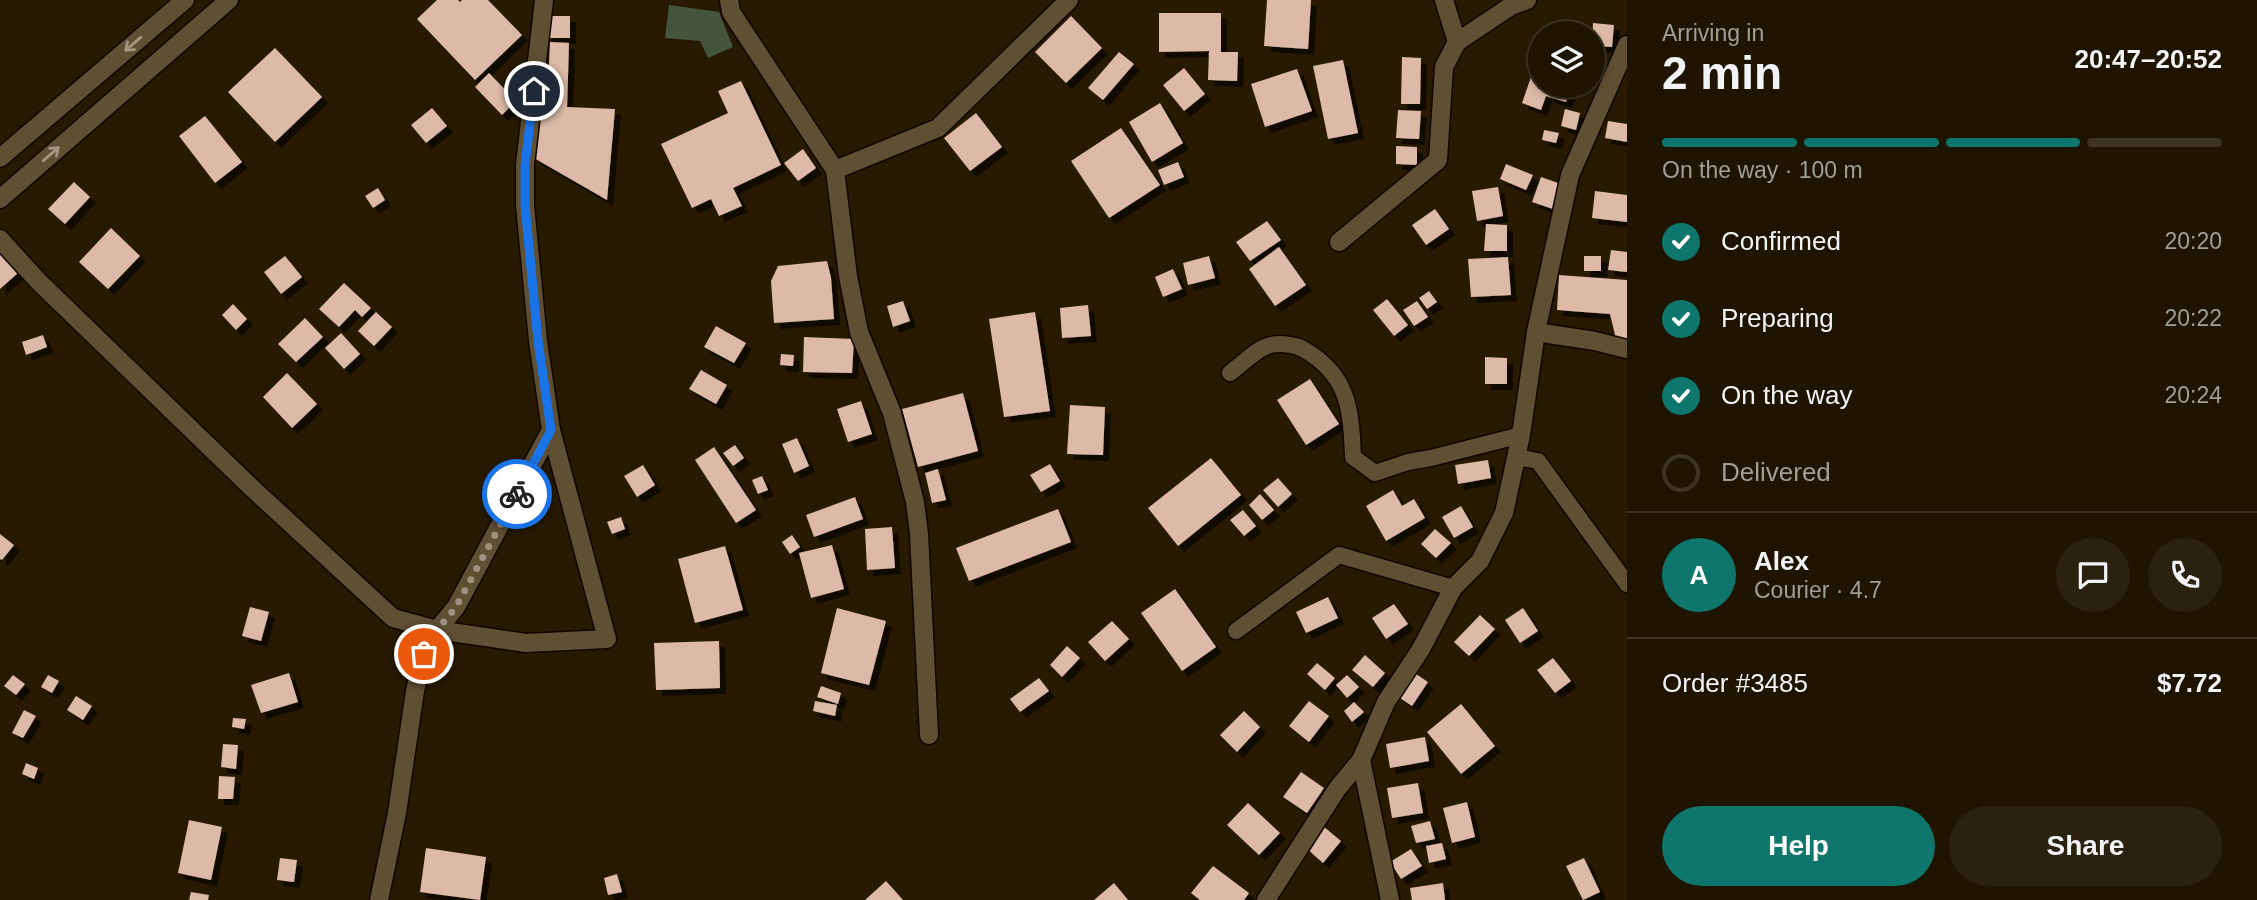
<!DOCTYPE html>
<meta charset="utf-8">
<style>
body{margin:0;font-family:Arial,sans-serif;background:#2b210f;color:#f1f3f6;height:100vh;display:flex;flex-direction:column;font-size:26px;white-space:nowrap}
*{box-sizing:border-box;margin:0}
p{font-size:23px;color:#a19e99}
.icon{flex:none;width:38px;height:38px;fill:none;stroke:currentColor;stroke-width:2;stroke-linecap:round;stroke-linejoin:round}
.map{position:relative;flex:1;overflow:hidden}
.side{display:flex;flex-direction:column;background:#1e1400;width:630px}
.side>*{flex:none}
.tools{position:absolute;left:1528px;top:21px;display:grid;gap:14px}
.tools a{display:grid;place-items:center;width:77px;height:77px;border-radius:50%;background:#1e1400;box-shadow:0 4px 10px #0003,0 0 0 2px #3c3322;font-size:35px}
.pin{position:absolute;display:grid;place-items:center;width:60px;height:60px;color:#fff;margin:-30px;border:4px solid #fff;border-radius:50%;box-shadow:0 2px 7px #0007}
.courier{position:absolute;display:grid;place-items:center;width:70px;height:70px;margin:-35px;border:5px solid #1a73e8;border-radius:50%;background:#fff;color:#222;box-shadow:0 2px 9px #0007}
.head em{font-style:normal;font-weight:700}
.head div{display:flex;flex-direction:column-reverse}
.head{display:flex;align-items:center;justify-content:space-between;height:119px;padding:0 35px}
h1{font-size:46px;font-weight:700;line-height:52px}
.bar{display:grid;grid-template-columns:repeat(4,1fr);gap:10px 7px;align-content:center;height:84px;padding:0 35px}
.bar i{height:9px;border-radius:5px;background:#3c3322}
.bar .selected{background:#0f766e}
.bar p{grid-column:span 4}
.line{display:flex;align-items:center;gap:18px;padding:0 35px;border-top:2px solid #3c3322}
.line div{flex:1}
.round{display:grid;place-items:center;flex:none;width:74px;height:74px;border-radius:37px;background:#2b210f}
ol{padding:0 35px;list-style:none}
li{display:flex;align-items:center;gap:21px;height:77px}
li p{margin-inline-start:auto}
li .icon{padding:7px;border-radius:50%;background:#0f766e;color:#fff;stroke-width:4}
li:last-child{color:#a19e99}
li i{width:38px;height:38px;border:4px solid #3c3322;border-radius:50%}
.primary-button{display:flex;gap:14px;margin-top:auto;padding:14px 35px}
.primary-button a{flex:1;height:80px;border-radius:42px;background:#0f766e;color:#fff;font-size:28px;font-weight:700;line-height:80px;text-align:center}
.primary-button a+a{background:#2b210f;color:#f1f3f6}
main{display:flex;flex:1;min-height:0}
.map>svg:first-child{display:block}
.water{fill:#44543d}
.building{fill:#dcbaa7;filter:url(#shadow)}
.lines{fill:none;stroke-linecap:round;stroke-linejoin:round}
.lane-casing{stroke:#110500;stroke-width:19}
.street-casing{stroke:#110500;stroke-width:21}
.secondary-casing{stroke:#110500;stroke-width:21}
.lane{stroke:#5f4f33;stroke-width:16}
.street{stroke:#5f4f33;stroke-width:18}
.secondary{stroke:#5f4f33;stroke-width:18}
.oneway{stroke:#a49782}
.done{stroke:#9d927f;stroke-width:7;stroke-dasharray:0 12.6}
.route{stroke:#1a73e8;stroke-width:9}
</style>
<main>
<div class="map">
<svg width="1627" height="900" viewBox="0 0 1627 900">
<defs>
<filter id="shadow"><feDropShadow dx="6" dy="6" stdDeviation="0" flood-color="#0009"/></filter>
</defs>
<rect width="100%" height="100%" fill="#281a00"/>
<path class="water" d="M669,5L719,12L733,47L708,58L700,41L665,38Z"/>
<g class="building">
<path d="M437,0H458L460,2L462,0H488L522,35L475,80L417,19Z"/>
<path d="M1267,0H1311L1308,49L1264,46Z"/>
<path d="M1159,13H1221V52H1238L1237,81L1208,80L1209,51L1159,52Z"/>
<rect x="547" y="16" width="23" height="22"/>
<path d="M1071,16L1102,48L1066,83L1035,52Z"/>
<path d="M1593,23L1614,25L1612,47L1592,46Z"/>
<path d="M550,42L569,43L567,107L615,109L607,200L534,158L539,106H547Z"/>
<path d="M275,48L322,97L275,142L228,92Z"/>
<path d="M1540,51V86H1572L1566,102L1546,96L1541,110L1522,103Z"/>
<path d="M1119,52L1134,64L1103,100L1088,88Z"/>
<path d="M1402,57L1421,58L1420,104H1401Z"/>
<path d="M1343,60L1358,133L1328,139L1313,66Z"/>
<path d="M1184,68L1205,94L1184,111L1163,85Z"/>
<path d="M1297,69L1312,111L1265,127L1251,84Z"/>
<path d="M489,73L516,101L502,115L475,87Z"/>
<path d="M741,81L781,165L733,188L742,206L719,216L711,199L692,208L661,144L728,113L718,91Z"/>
<path d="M1160,103L1183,143L1152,162L1129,122Z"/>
<path d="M432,108L447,126L426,143L411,125Z"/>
<path d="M1565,109L1580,113L1576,130L1561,126Z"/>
<path d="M1398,110L1421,111L1419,139L1396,138Z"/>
<path d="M976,113L1002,147L970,171L944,138Z"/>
<path d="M205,116L242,162L215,183L179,136Z"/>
<path d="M1608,121L1627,124V142L1605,138Z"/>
<path d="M1121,128L1160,185L1109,218L1071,161Z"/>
<path d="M1544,130L1559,133L1556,143L1542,140Z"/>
<path d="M1396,146L1417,147V165L1396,164Z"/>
<path d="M803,149L816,168L798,181L784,163Z"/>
<path d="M1178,162L1184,177L1164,185L1158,170Z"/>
<path d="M1506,164L1533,175L1526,190L1500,179Z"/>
<path d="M1541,177L1561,184L1553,209L1532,202Z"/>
<path d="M74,182L90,197L65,224L48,209Z"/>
<path d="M1498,187L1503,216L1477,221L1472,191Z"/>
<path d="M378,188L385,200L373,208L365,196Z"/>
<path d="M1595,191L1627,195V222L1592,218Z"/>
<path d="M1435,209L1449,229L1426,245L1412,225Z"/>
<path d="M1267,221L1281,240L1250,261L1236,242Z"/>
<path d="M1486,224L1507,225V251H1484Z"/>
<path d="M111,228L140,256L108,289L79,262Z"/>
<path d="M1279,247L1306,285L1275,306L1249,269Z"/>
<path d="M0,250L19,272L0,289Z"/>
<path d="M1611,250L1627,252V272L1608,270Z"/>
<path d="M285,256L302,277L281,294L264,272Z"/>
<path d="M1209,256L1215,278L1188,285L1183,263Z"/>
<rect x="1584" y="256" width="17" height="15"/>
<path d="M1508,257L1511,295L1471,297L1468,259Z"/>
<path d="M827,261L831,278L834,319L774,323L771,281L778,266Z"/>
<path d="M1173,269L1182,289L1163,297L1155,277Z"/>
<path d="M1559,275L1627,280V340L1616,339L1610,314L1557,310Z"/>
<path d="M344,283L371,308L362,317L355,310L339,327L319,309Z"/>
<path d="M1429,291L1437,302L1427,309L1419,298Z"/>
<path d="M1387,299L1408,325L1394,336L1373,310Z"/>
<path d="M903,301L910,321L893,327L887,306Z"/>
<path d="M1417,301L1428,317L1414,326L1403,310Z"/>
<path d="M233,304L247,319L236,330L222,315Z"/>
<path d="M1088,305L1091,336L1062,338L1060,308Z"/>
<path d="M376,312L392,327L374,346L358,331Z"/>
<path d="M1035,312L1050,411L1004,417L989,319Z"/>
<path d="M305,318L323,337L296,362L278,344Z"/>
<path d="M716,326L746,343L734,363L704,347Z"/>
<path d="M341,333L360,354L344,369L325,348Z"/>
<path d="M43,335L47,347L26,355L22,342Z"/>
<path d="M804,337L854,339L852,373L803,372Z"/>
<path d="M781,354L794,355L793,366L780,365Z"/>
<path d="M1485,357L1507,358V384H1485Z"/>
<path d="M701,370L727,385L716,404L689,389Z"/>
<path d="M287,373L317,404L292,428L263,397Z"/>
<path d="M1310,379L1339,424L1306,445L1277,400Z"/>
<path d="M963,393L978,451L918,467L902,409Z"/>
<path d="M861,401L872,434L848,442L837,409Z"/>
<path d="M1070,405L1105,407L1103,455L1067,454Z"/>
<path d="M797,438L809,466L794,473L782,444Z"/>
<path d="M735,445L744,458L733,466L723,453Z"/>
<path d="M714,447L756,510L736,523L695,460Z"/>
<path d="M1211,458L1241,495L1178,546L1148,508Z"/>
<path d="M1488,460L1491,478L1458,484L1455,465Z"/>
<path d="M1050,464L1060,481L1041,492L1030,475Z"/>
<path d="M643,465L655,485L637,497L624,476Z"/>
<path d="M938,469L946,500L932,503L925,473Z"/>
<path d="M762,476L768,490L758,494L752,480Z"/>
<path d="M1278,478L1292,494L1278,507L1263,490Z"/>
<path d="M1393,490L1402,506L1414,499L1425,518L1386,541L1366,506Z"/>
<path d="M1260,494L1274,510L1262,520L1249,505Z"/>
<path d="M855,497L863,519L814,537L806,515Z"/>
<path d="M1461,506L1473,527L1454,538L1442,517Z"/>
<path d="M1058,509L1071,542L969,581L956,548Z"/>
<path d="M1243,510L1256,526L1244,536L1230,520Z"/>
<path d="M621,517L625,529L612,534L607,522Z"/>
<path d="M892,527L895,568L867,570L865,529Z"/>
<path d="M1435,529L1451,543L1436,558L1421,544Z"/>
<path d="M0,534L14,545L2,560L0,559Z"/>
<path d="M792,535L800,547L790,554L782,542Z"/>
<path d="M832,545L844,589L811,598L799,553Z"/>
<path d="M725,546L743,610L695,623L678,559Z"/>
<path d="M1175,589L1216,647L1182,671L1141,613Z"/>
<path d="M1328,597L1338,618L1306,633L1296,612Z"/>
<path d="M1394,604L1408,624L1386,639L1372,618Z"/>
<path d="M250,607L269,612L261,641L242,636Z"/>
<path d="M837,608L886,621L869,685L821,673Z"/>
<path d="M1523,608L1538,631L1520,643L1505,620Z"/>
<path d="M1480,615L1495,629L1469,656L1454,642Z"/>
<path d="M1112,621L1129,639L1105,661L1088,642Z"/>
<path d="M719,641L720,688L656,690L654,643Z"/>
<path d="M1067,646L1080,658L1062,677L1050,665Z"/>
<path d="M1365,655L1385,673L1373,687L1352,670Z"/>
<path d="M1553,658L1571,681L1555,693L1537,670Z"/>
<path d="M1317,663L1335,678L1325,690L1307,674Z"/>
<path d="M289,673L298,702L261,713L251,685Z"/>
<path d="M1416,674L1428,682L1412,706L1400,698Z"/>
<path d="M13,675L25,684L16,695L4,686Z"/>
<path d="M48,675L59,681L52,693L41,687Z"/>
<path d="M1347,675L1359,687L1347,698L1336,685Z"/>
<path d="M1039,678L1049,691L1020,712L1010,699Z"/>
<path d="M821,686L841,693L838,704L817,697Z"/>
<path d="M76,696L92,706L83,720L67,710Z"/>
<path d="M815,701L837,705L835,716L813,711Z"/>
<path d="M1309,701L1329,716L1309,742L1289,726Z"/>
<path d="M1354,702L1364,712L1352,722L1344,711Z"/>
<path d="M1461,704L1495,746L1461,774L1427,732Z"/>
<path d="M24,710L36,716L23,738L12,733Z"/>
<path d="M1244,711L1260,727L1237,752L1220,735Z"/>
<path d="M233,718L246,719L244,729L232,727Z"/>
<path d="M1425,737L1429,761L1390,768L1386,744Z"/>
<path d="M223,744L238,745L236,769L221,767Z"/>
<path d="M26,763L38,768L34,779L22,774Z"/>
<path d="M1301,772L1324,788L1307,813L1283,797Z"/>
<path d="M219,776L235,777L233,799H218Z"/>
<path d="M1418,783L1423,813L1392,818L1387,788Z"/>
<path d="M1467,802L1475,837L1452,843L1443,808Z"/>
<path d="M1248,803L1280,833L1259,855L1227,825Z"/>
<path d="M189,820L222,827L211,880L178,873Z"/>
<path d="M1430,821L1435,839L1416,843L1411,826Z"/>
<path d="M1323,826L1341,841L1323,863L1305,847Z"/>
<path d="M1442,843L1446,859L1429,863L1426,846Z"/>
<path d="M426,848L486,857L480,900L420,892Z"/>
<path d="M1411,849L1422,866L1401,879L1390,862Z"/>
<path d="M280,858L297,860L294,882L277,880Z"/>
<path d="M1584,858L1600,892L1583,900L1566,866Z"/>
<path d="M1213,866L1249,893L1244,900H1200L1191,893Z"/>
<path d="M617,874L622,892L608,895L604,878Z"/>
<path d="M886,881L903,900H865Z"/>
<path d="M1114,883L1128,900H1094Z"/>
<path d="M1443,883L1445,900H1412L1410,888Z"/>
<path d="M191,892L209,895L208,900H189Z"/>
</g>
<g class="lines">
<defs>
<g id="lane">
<path d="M1230,373C1241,365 1253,352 1265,347C1275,342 1294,344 1303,349C1349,375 1351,409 1353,457L1375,473L1408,462L1431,458L1521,435"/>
<path d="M1516,457L1538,461L1627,584"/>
<path d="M1236,631L1339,555L1453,588"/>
</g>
<g id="street">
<path d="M729,0L731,12L835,170L848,276L859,332L892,413L915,502L919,534L929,735"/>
<path d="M1444,0L1457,42"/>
<path d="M835,170L938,128L1069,0"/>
<path d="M0,239L38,281L253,489L393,618L437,630L526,643L607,639L551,430L538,341L525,205V165L544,0"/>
<path d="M1339,242L1438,160L1444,67L1457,42L1511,6L1527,0"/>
<path d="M1536,332L1595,341L1627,349"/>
<path d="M1361,760L1390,900"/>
<path d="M379,900L397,813L415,691L424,654L437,630L456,607L551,430"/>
<path d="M1266,900L1337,789L1361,760L1386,702L1421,649L1453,588L1480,561L1504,513L1521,435L1536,332L1570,175L1627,45"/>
</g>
<g id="secondary">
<path d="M0,158L185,0"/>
<path d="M0,199L229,0"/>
</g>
</defs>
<use href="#lane" class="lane-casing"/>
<use href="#street" class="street-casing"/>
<use href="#secondary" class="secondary-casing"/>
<use href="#lane" class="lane"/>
<use href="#street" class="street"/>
<use href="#secondary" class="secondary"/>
</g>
<defs><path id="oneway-shaft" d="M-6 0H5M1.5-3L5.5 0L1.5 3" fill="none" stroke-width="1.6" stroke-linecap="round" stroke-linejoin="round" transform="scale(1.75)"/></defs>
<g class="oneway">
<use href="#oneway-shaft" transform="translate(133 44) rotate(139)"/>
<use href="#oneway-shaft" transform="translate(51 154) rotate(-41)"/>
</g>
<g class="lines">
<path class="done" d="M424,654L437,630L456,607L517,494"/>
<path class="route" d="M517,494L551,430L538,341L525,205V165L534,91"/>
</g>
</svg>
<div class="tools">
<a><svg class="icon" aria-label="layers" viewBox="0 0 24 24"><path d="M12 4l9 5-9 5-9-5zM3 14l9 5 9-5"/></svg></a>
</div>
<div class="pin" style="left:424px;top:654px;background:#ea580c"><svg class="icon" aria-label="bag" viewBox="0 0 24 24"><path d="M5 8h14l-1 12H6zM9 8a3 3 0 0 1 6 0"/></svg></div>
<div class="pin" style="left:534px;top:91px;background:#1f2937"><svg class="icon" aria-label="home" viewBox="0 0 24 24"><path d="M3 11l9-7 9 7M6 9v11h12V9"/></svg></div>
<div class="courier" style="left:517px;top:494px"><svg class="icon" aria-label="bike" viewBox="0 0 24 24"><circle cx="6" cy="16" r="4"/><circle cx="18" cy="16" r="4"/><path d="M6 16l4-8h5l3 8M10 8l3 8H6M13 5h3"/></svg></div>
</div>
<section class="side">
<div class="head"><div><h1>2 min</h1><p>Arriving in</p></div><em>20:47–20:52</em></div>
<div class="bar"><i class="selected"></i><i class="selected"></i><i class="selected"></i><i></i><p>On the way · 100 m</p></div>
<ol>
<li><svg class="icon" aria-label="check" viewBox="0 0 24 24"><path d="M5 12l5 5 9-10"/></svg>Confirmed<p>20:20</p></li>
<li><svg class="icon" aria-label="check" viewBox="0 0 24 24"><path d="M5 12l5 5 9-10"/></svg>Preparing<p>20:22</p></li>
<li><svg class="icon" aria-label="check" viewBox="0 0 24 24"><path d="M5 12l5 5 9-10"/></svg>On the way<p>20:24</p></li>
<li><i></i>Delivered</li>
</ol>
<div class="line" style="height:126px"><b class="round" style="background:#0f766e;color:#fff">A</b><div><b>Alex</b><p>Courier · 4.7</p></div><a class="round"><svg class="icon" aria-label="chat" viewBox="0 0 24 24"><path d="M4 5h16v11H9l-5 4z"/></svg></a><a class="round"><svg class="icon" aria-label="phone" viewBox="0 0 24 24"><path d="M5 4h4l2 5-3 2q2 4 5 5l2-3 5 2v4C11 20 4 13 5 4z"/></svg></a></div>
<div class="line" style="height:91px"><div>Order #3485</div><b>$7.72</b></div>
<div class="primary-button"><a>Help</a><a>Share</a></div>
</section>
</main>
